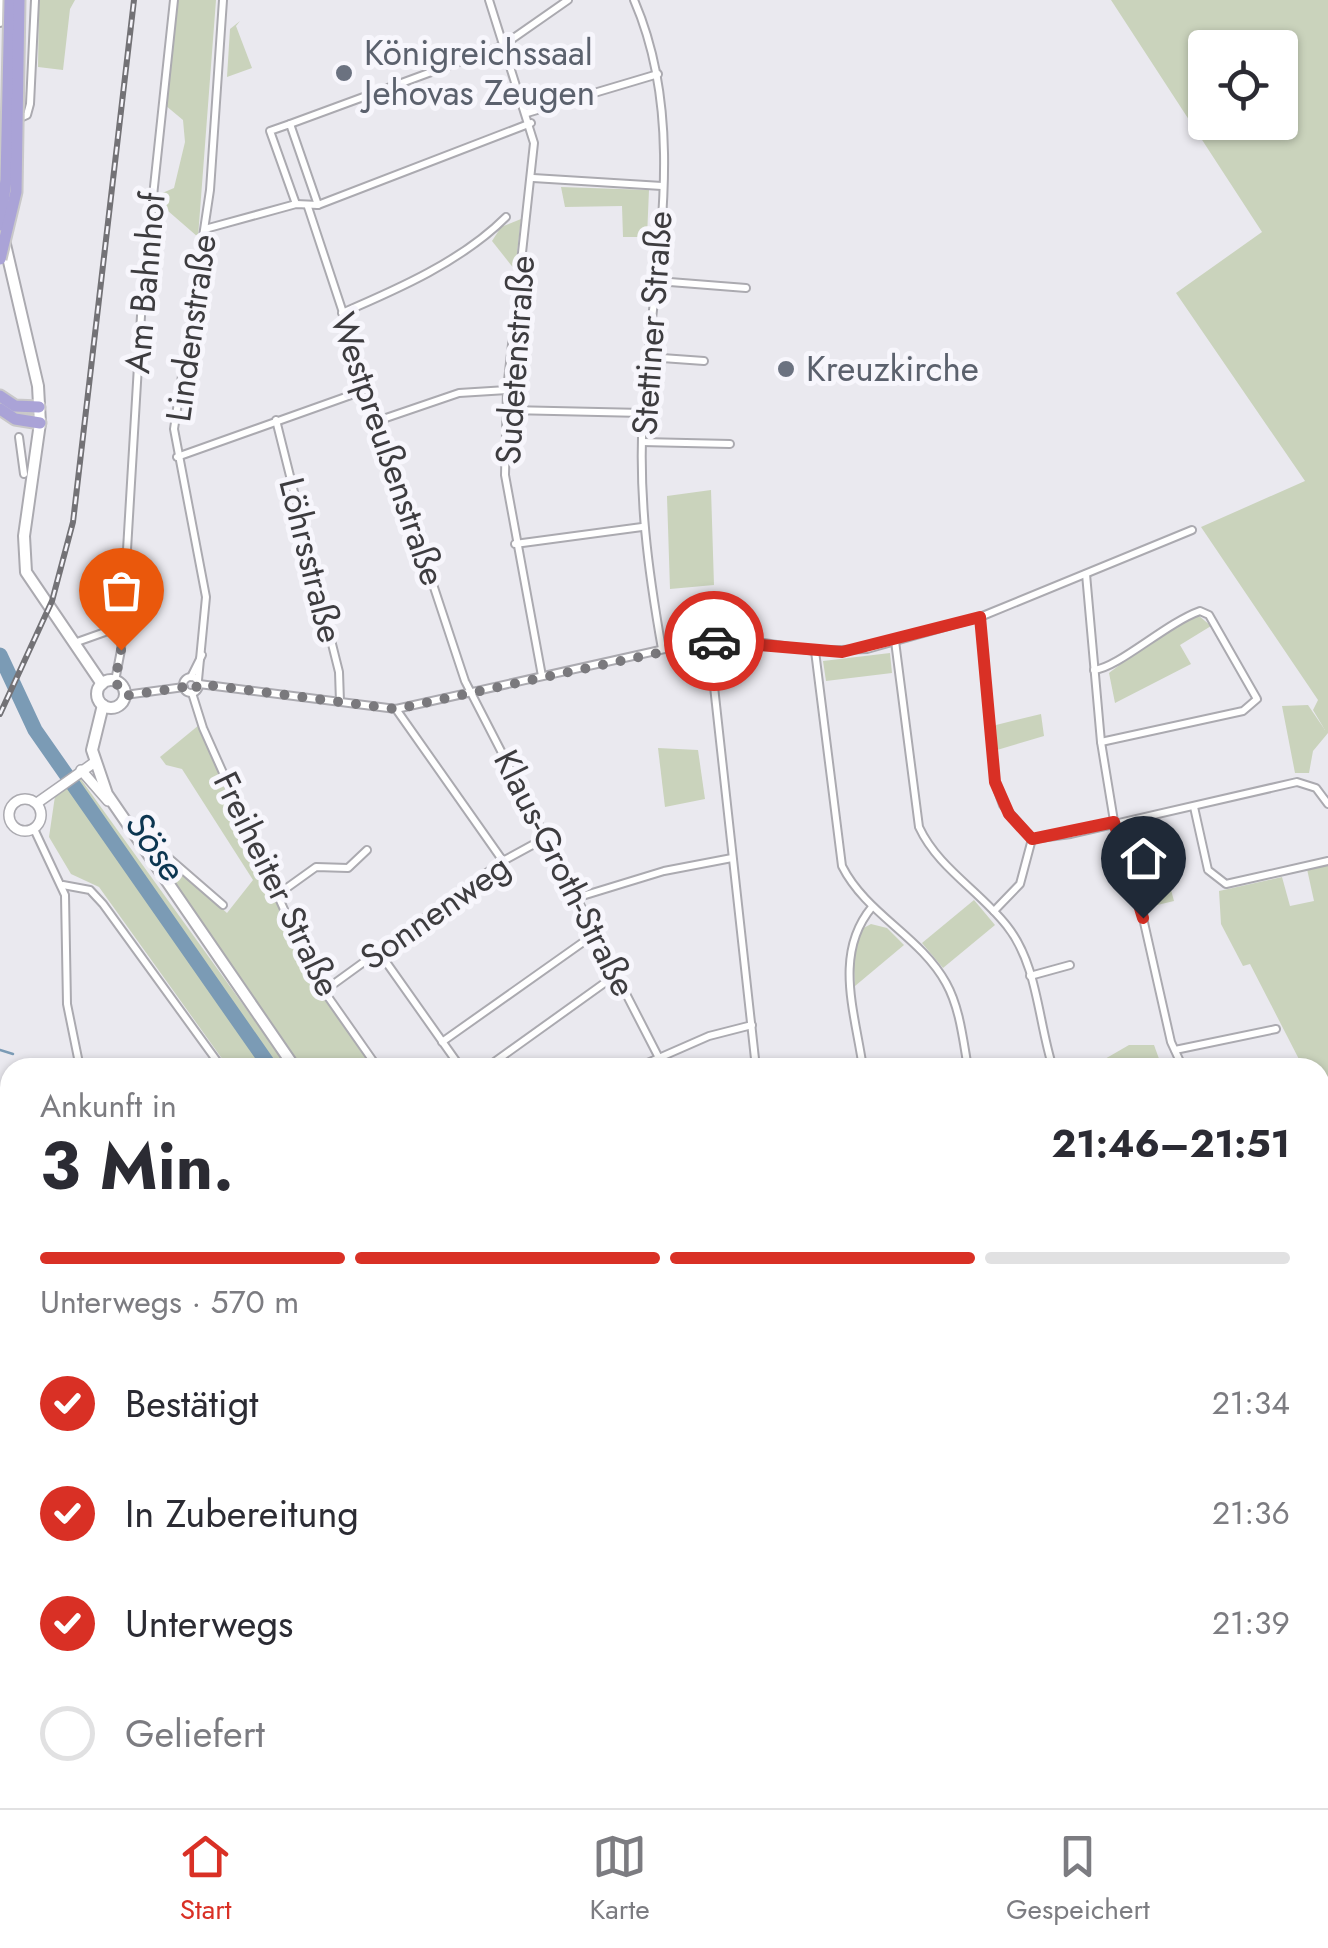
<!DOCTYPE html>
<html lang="de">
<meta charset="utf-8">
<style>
body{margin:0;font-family:Jost,sans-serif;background:#f7f7f7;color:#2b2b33;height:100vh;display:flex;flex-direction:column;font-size:38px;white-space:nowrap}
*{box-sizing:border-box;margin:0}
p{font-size:32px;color:#7c7c81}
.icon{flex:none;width:55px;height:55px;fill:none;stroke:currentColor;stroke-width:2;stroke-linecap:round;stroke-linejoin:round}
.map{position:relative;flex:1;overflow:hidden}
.side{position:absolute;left:0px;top:1058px;width:1330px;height:752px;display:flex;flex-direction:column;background:#fff;border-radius:30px 30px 0 0;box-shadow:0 2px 8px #0004}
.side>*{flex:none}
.controls{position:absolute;left:1188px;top:30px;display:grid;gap:20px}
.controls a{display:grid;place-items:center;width:110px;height:110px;border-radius:10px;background:#fff;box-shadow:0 2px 8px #0004;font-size:50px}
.pin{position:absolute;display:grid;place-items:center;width:85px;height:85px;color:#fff;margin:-102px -42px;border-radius:50% 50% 50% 0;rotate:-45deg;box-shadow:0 0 10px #0007}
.pin .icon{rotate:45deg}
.courier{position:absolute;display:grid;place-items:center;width:100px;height:100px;margin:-50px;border:8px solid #d93025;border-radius:50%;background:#fff;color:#222;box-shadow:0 2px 12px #0007}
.headline em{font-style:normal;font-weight:700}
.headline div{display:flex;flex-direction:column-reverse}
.headline{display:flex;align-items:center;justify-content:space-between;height:170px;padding:0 40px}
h1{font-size:65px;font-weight:700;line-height:75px}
.bar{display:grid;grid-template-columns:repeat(4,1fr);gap:15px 10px;align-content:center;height:120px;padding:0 40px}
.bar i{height:12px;border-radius:8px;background:#e1e1e2}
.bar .on{background:#d93025}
.bar p{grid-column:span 4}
ol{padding:0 40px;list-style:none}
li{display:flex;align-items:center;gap:30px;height:110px}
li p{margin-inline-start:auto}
li .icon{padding:10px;border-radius:50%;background:#d93025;color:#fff;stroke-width:4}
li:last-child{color:#7c7c81}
li i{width:55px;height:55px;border:5px solid #e1e1e2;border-radius:50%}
.dock{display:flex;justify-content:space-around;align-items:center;height:140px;border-top:2px solid #e1e1e2;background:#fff;font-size:28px;color:#7c7c81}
.dock a{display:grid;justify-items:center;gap:5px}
.dock .on{color:#d93025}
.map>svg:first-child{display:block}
.green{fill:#cad3bc;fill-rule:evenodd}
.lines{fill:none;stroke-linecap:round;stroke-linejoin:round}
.stream{stroke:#7b9bb5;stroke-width:2.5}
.river{stroke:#7b9bb5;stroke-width:15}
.minor-casing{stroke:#abaab0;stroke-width:10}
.tertiary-casing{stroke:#abaab0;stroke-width:12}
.secondary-casing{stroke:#abaab0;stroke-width:14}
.trunk-casing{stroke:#c9c8c9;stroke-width:15}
.minor{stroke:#fff;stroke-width:6}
.tertiary{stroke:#fff;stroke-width:9}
.secondary{stroke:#fff;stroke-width:10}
.trunk{stroke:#aaa3d7;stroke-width:11}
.rail-casing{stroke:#737276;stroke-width:6}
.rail{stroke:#f7f6fc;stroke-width:2.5;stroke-dasharray:8;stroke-linecap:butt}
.trunk-bridge-casing{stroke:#c9c8c9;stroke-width:15;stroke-linecap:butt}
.trunk-bridge{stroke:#aaa3d7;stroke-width:11}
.done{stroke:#7a797d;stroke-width:10;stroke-dasharray:0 18}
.route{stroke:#d93025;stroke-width:12}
.worship-dot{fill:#6b7280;stroke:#f7f6fc;stroke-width:4}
.labels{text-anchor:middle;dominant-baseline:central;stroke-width:10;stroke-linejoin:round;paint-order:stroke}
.worship-label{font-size:35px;fill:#5b616d;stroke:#f7f6fc;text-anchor:start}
.street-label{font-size:35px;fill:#3d3c3f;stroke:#f7f6fc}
.water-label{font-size:38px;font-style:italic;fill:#0c3651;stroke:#f7f6fc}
</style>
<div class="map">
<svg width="1328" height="1808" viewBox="0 0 1328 1808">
<rect width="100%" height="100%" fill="#eae9ef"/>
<g class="green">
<path d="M39,0H75L70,9L63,70L38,67Z"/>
<path d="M178,0H216L198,237L160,204V194L174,188L185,142L183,120L165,105Z"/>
<path d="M1111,0H1328V733L1313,751L1309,773H1295L1282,706L1308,705L1325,730L1313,710L1318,700L1201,527L1305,481L1176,293L1262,232ZM1205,48H1280V122H1205Z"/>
<path d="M240,21L236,26L252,68L227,77L230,29Z"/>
<path d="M561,187L649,190L647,237H623L622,206L565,207Z"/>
<path d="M521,219L515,270L492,241L501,227Z"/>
<path d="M711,490L714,585L670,589L667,496Z"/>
<path d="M1198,615L1211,626L1180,645L1191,664L1115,703L1109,673L1164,631Z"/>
<path d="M890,653L892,673L826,681L823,661Z"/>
<path d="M1041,714L1044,736L997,750L996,725Z"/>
<path d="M199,725L301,953L375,1067H298L138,833L227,913L253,880L182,769L166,765L160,757Z"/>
<path d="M658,748L698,750L705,799L665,807Z"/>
<path d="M80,778L288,1067H228L99,887L71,874L49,837L55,796Z"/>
<path d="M1160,849L1174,901L1145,908L1131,856Z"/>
<path d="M1328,863V1109L1320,1097V1068L1303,1067L1250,964L1243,966L1221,924L1219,891L1282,877L1290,906L1314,901L1307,869Z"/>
<path d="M974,900L995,925L943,968L922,943Z"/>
<path d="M871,924L887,928L904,945L855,986L853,951L860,930Z"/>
<path d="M1129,1045H1154L1162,1067H1091Z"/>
<path d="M617,1800H931L950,1808H748L744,1802L737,1808H627Z"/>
</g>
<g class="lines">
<g class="stream">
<path d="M0,1050L13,1054"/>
<path d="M29,1065L31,1068"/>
<path d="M1320,1712L1328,1706"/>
<path d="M403,1808L404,1800"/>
</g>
<path class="river" d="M0,655L35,730L271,1068"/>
<defs>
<g id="minor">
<path d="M489,0L534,143L507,390L505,475L542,676"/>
<path d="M634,0C691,131 651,278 643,414C638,495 648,570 662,649"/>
<path d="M527,113L658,74"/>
<path d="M290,124L502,46L568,0"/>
<path d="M0,127L27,115L30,104L35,0"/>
<path d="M533,178L662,186"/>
<path d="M296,204L270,131L290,124L318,205"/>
<path d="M308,207L465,681L658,1056"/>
<path d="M205,229L296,204L318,205L531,123"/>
<path d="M657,281L746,288"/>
<path d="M342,313C398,289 462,261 506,217"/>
<path d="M648,357L704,361"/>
<path d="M509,410L643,413"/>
<path d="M276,420L339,672L340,702"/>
<path d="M380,420L459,393L507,390"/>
<path d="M19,437L24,474"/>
<path d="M642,442L730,444"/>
<path d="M177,457L368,389"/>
<path d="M515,544L642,527"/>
<path d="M1086,574L1101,742L1114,821L1143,918L1171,1042L1183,1068"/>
<path d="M980,617L995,782L1003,805L1032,839L1020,884L994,911"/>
<path d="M709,641L756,1068"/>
<path d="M895,641L919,827C938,868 980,891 1007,926C1038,965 1038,1022 1053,1068"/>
<path d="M77,642L122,626"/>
<path d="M815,651L842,866C866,914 920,936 946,983C960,1008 963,1040 968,1068"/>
<path d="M1094,670C1118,668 1166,623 1200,611L1209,615L1257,699L1243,711L1101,742"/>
<path d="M191,677L202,655"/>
<circle cx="191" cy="685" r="8"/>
<path d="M198,680L206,597L174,429L210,190L223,0"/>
<path d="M115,681L121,650L142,299L174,0"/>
<path d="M199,684L396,709L696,642L764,643L815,651L867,649L980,617L1192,530"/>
<path d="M192,693L203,728L303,952L324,991L378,1068"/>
<path d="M125,695L184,687"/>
<path d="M396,709L503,861"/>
<path d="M1194,807L1208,870L1226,884L1328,861"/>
<path d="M133,827L223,905"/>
<path d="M34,829L65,895L67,1004L80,1068"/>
<path d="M1032,839L1071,834L1297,782L1316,788L1328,804"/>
<path d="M63,885L90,890L103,904L222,1068"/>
<path d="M277,895L316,867L348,868L367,850"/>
<path d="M579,897L664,871L732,858"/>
<path d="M379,952L461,1068"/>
<path d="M1030,976L1070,965"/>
<path d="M324,991L503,861L547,837"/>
<path d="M442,1042L596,933"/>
<path d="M1175,1050L1276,1029"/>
<path d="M486,1068L617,974"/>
<path d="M636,1068L709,1036L752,1025"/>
<path d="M863,1068C855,1012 833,954 872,907"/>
<path d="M0,1165L10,1178"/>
<path d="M0,1188L10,1181"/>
<path d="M1320,1240L1328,1238"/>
<path d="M0,1314L10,1324"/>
<path d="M1320,1339L1328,1342"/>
<path d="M0,1358L10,1352"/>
<path d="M1320,1430L1328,1431"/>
<path d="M0,1586L10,1582"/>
<path d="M1320,1635H1328"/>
<path d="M0,1709L10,1704"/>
<path d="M0,1736L10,1749"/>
<path d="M42,1800L47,1808"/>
<path d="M230,1800L235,1808"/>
<path d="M321,1800L323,1808"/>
<path d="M433,1800L436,1808"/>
<path d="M1106,1800H1225"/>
<path d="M190,1808L192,1800"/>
<path d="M288,1808L301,1800"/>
</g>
<g id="tertiary">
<path d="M81,770L108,801"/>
<circle cx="25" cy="815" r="16"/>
<path d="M37,803L95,762"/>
<path d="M1320,1764L1328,1767"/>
</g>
<g id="secondary">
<path d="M0,21V0"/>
<path d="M4,240L38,386L40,423L24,536L26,572L102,684"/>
<circle cx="111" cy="694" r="14"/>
<path d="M103,705L92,750L107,794L295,1068"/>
<path d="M602,1800L612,1808"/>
</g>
<g id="trunk">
<path d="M0,396L15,406L39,407"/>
<path d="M0,409L15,419L40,423"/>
</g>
</defs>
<use href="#minor" class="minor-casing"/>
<use href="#tertiary" class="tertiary-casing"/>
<use href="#secondary" class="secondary-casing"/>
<use href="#trunk" class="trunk-casing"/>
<use href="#minor" class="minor"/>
<use href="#tertiary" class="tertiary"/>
<use href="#secondary" class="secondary"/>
<use href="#trunk" class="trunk"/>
<defs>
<path id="rail" d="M0,714L52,601L73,522L134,0"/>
</defs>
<use href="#rail" class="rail-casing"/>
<use href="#rail" class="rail"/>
<defs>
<g id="trunk-bridge">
<path d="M0,225L6,180L10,0"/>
<path d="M0,259L16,192L19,0"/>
</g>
</defs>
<use href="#trunk-bridge" class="trunk-bridge-casing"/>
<use href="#trunk-bridge" class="trunk-bridge"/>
</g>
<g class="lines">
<path class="done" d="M121,650L115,681L124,696L184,687L192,692L199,684L396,709L714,641"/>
<path class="route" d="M714,641L842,652L980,617L995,782L1009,814L1032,839L1114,822L1143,918"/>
</g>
<g class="worship-dot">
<circle cx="344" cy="73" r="10"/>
<circle cx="786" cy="369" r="10"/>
</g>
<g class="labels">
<g class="worship-label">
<text x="364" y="53">Königreichssaal<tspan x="364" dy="40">Jehovas Zeugen</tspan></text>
<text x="806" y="369">Kreuzkirche</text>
</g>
<g class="street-label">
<text transform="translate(145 283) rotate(-85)">Am Bahnhof</text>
<text transform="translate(652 323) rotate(-86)">Stettiner Straße</text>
<text transform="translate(191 328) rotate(-82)">Lindenstraße</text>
<text transform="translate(515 360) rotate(-86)">Sudetenstraße</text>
<text transform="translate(388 449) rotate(71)">Westpreußenstraße</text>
<text transform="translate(311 560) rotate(76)">Löhrsstraße</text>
<text transform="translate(565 873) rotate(63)">Klaus-Groth-Straße</text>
<text transform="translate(277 884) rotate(64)">Freiheiter Straße</text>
<text transform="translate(435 912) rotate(-35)">Sonnenweg</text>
</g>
<g class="water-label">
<text transform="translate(156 846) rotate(55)">Söse</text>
</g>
</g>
</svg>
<div class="controls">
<a><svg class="icon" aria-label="locate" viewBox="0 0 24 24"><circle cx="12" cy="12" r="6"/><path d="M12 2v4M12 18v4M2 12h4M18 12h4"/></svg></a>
</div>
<div class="pin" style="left:121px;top:650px;background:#ea580c"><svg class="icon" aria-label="bag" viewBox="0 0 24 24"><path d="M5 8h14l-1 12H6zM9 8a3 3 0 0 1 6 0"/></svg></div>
<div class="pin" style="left:1143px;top:918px;background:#1f2937"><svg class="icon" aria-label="home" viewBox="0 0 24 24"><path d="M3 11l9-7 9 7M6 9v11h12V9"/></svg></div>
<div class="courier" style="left:714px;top:641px"><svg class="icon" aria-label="car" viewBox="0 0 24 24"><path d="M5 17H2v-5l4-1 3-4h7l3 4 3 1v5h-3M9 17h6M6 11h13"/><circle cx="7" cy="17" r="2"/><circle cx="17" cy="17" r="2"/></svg></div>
<section class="side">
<div class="headline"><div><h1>3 Min.</h1><p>Ankunft in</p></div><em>21:46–21:51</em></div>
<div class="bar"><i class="on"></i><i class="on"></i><i class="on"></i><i></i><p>Unterwegs · 570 m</p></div>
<ol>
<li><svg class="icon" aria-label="check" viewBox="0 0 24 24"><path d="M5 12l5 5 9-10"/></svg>Bestätigt<p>21:34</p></li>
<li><svg class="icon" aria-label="check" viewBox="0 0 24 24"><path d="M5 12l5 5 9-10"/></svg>In Zubereitung<p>21:36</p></li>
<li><svg class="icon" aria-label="check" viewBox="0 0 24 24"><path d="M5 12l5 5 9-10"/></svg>Unterwegs<p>21:39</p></li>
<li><i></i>Geliefert</li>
</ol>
</section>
</div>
<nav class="dock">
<a class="on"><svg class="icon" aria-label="home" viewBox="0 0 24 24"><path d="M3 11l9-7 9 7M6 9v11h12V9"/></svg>Start</a>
<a><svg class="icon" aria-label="map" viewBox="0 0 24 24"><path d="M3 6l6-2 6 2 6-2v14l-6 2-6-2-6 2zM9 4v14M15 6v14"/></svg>Karte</a>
<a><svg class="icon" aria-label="saved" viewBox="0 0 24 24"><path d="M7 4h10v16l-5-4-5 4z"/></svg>Gespeichert</a>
</nav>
